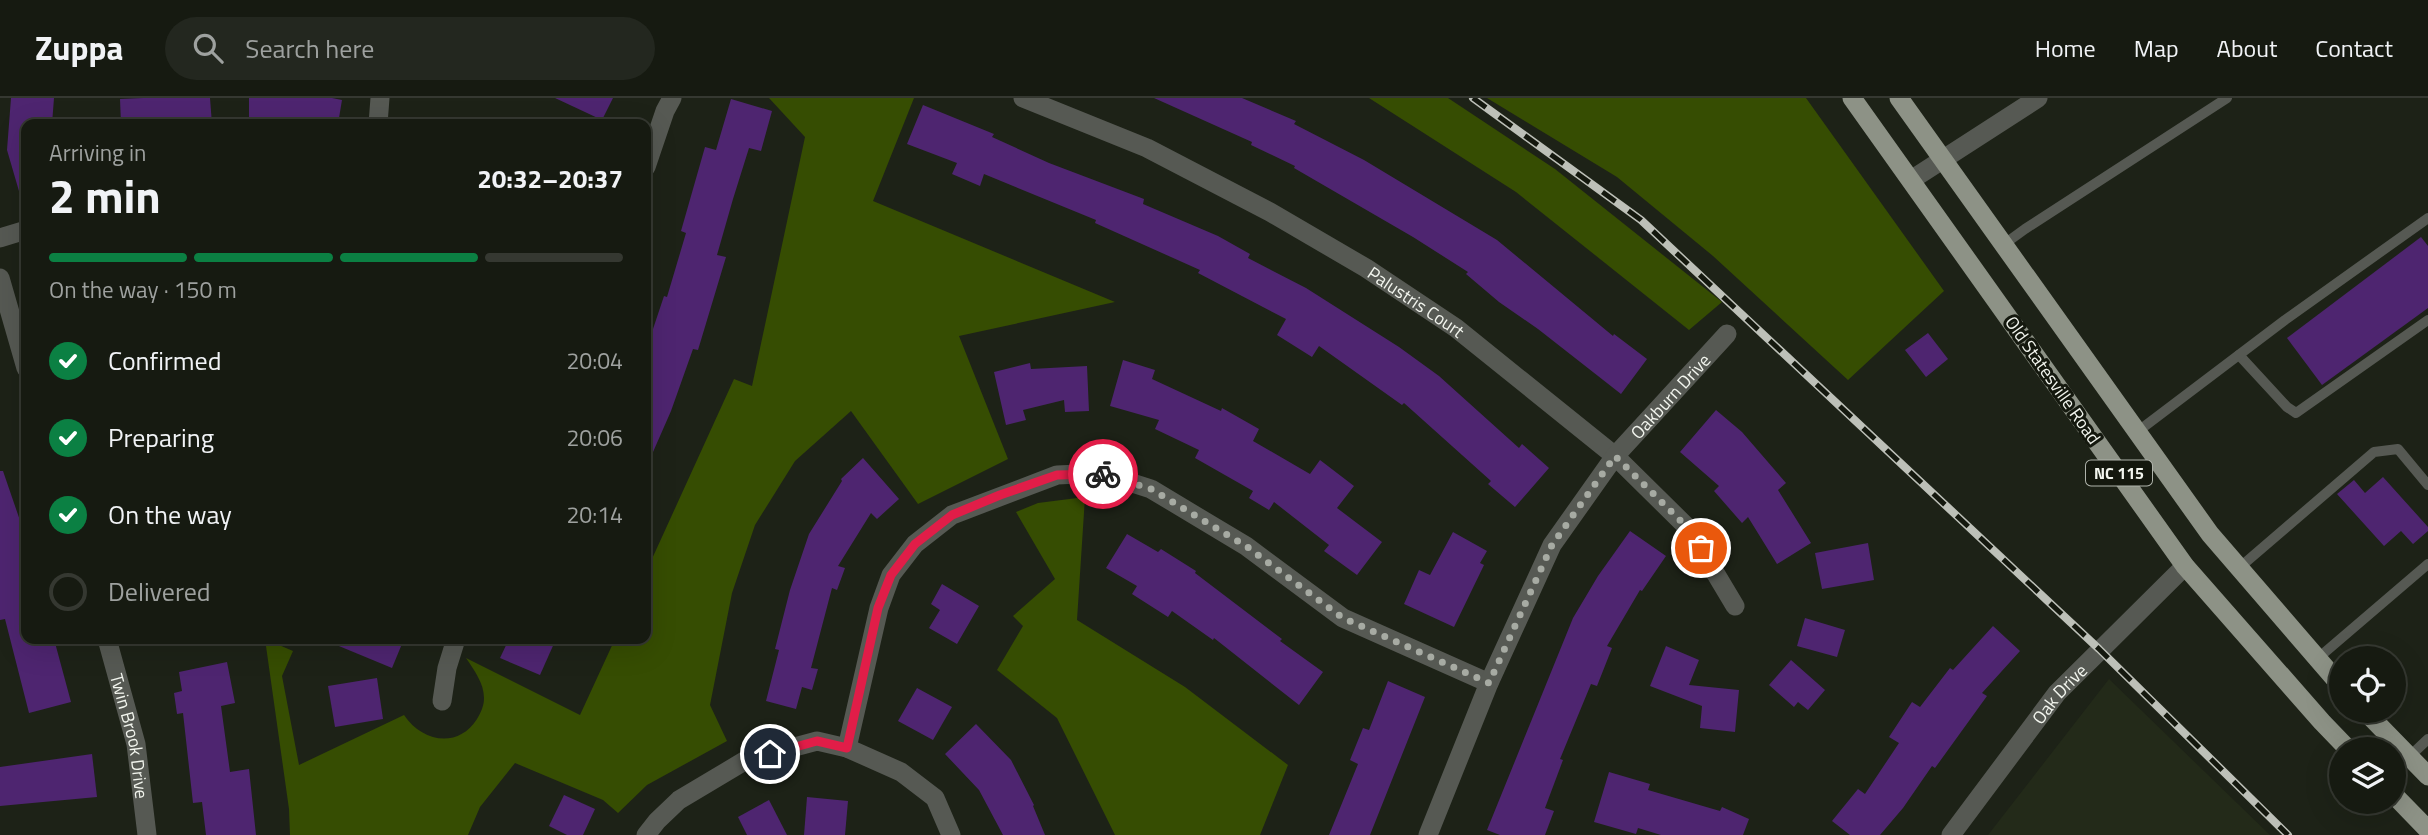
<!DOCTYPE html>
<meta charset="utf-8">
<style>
body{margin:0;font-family:"Titillium Web",sans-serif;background:#23271f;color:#f1f3f6;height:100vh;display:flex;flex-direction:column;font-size:26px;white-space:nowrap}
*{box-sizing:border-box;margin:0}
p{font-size:23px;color:#9ea19f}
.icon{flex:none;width:38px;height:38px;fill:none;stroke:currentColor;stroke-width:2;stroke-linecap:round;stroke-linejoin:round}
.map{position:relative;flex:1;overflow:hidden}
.side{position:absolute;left:21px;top:21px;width:630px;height:525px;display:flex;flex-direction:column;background:#161a11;border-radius:14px;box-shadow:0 7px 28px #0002,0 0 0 2px #353831}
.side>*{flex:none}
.controls{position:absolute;left:2329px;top:548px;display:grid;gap:14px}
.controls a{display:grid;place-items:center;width:77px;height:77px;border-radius:50%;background:#161a11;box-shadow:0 7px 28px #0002,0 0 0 2px #353831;font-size:35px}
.pin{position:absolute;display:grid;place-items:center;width:60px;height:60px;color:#fff;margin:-30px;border:4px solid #fff;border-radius:50%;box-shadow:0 2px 7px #0007}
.courier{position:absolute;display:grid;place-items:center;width:70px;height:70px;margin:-35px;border:5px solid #e11d48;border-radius:50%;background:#fff;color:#222;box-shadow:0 2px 9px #0007}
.summary em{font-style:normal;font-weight:700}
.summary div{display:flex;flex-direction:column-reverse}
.summary{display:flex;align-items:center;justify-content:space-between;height:119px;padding:0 28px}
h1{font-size:46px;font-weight:700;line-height:52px}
.bar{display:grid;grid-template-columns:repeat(4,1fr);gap:10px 7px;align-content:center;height:84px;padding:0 28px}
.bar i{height:9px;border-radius:5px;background:#353831}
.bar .on{background:#0b8043}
.bar p{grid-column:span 4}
ol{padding:0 28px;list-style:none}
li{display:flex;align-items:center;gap:21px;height:77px}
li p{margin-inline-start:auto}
li .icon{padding:7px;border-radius:50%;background:#0b8043;color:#fff;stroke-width:4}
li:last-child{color:#9ea19f}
li i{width:38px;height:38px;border:4px solid #353831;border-radius:50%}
header{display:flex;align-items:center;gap:42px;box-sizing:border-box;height:98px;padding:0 35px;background:#161a11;border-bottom:2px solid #353831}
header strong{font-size:33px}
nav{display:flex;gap:38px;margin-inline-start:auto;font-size:24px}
.search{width:490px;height:63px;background:#23271f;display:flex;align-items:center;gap:18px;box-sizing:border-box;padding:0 24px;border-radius:38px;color:#9ea19f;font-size:26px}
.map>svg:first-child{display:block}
.built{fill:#232a19}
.green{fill:#364d02}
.building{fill:#4e2570}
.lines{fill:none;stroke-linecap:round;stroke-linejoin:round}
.service{stroke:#565953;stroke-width:10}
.minor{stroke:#565953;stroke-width:19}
.primary{stroke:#8d9286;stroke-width:19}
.rail-casing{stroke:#bdc0b8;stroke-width:8}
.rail{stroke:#14180e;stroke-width:5;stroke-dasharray:16;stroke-linecap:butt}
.done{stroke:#a7aba3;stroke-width:7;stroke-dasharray:0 12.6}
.route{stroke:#e11d48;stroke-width:9}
.labels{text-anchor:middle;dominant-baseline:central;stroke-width:6;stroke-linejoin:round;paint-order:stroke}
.shield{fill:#14180e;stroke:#afb3ab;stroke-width:2}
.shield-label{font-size:16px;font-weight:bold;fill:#f2f5ee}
.street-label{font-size:18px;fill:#f2f5ee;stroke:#14180e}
</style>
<header>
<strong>Zuppa</strong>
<div class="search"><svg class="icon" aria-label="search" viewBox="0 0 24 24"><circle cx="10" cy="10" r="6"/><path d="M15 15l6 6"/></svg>Search here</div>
<nav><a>Home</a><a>Map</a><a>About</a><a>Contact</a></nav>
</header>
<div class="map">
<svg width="2428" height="737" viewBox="0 0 2428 737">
<rect width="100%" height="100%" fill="#1d2217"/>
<path class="built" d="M2109,581L2270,737H1988Z"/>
<g class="green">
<path d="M769,0H914L873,103L1115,204L959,238L1008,361L918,406L851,313L795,363L755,427L732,495L710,607L727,643L647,687L618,715L603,702L515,665L480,709L468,737H290L289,711L265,541L293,553L282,578L299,667L404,617C422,644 458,651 477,621C481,614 484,608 484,600C484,585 474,572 466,560L580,617L615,541H646V474L734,281L752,288L805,39Z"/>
<path d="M1369,0H1448L1555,71L1722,204L1689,232L1516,94Z"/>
<path d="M1487,0H1806L1944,193L1848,282L1713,158L1617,79Z"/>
<path d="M1085,399L1077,522L1185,589L1288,667L1260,737H1115L1057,620L997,572L1023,528L1013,518L1055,481L1016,414L1038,405Z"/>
</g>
<g class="building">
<path d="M11,0H54L52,26H26V99L21,100L7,52Z"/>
<path d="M143,0H210L212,26H121L120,1Z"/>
<path d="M249,0H332L342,2L338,26H249Z"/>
<path d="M555,0H613L602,22Z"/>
<path d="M1154,0H1242L1296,23L1294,26L1364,62L1497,142L1613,238L1614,236L1647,261L1621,296L1538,231L1499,204L1466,176L1468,174L1413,139L1294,70L1295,68L1251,47L1252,44Z"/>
<path d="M731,1L772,13L761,53L749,50L733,101L717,157L726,159L698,252L693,251L671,313L646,370V252L664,198L667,199L686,135L681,133L705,49L716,52Z"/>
<path d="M923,7L994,36L992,39L1049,65L1144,101L1143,106L1218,138L1250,156L1248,160L1306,190L1399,249L1439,278L1519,350L1522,346L1549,370L1515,409L1488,386L1491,383L1404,305L1402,307L1319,248L1312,259L1277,237L1286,221L1198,175L1200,172L1095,125L1096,122L984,76L980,88L952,76L957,65L907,46Z"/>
<path d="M2421,139L2428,148V210L2322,287L2287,240Z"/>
<path d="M1928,235L1948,261L1926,279L1905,252Z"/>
<path d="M1123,262L1155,272L1152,281L1221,313L1222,310L1259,331L1253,343L1310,376L1320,362L1354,388L1337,410L1382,444L1357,477L1324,453L1329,447L1274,404L1269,412L1249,400L1253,393L1195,360L1199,352L1155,331L1159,322L1110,308Z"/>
<path d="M1030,265L1031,271L1087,268L1089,313L1065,314L1064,302L1023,312L1026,322L1006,327L994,274Z"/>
<path d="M1716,312L1742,334L1786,385L1778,392L1811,445L1777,466L1748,419L1742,425L1714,393L1719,388L1680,354Z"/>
<path d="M863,360L899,401L877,421L871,415L838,468L845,470L837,492L832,490L811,570L818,571L812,592L802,589L796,611L766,603L779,552L775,551L790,492L809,436L842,383L841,381Z"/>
<path d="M0,373H3L26,440V541H54L71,604L29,615L5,521L0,522Z"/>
<path d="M2383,379L2428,429V433L2413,446L2401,433L2384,448L2337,396L2354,382L2365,395Z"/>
<path d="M1630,433L1666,458L1642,493L1640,492L1607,548L1612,550L1597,588L1591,586L1560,661L1563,662L1545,710L1554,713L1545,737H1500L1487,732L1573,520L1598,478Z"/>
<path d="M1453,434L1487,453L1480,465L1484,467L1454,529L1404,506L1419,472L1430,477Z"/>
<path d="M1127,436L1158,454L1161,451L1196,473L1195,475L1282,541L1280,543L1323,574L1299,607L1214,540L1213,542L1172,513L1168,519L1132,496L1137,488L1106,470Z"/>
<path d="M1868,445L1874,482L1822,491L1815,455Z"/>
<path d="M942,486L979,508L957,546L929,530L940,512L931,506Z"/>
<path d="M1805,520L1845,532L1837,559L1797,548Z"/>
<path d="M1993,528L2020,553L1982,595L1987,598L1935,670L1932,668L1903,710L1880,737H1850L1832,723L1858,691L1865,696L1899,645L1889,639L1912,604L1920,609L1950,570L1953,572Z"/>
<path d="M322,541H404L392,570Z"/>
<path d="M509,541H556L540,577L500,560Z"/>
<path d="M1666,548L1699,562L1689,587L1739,592L1735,634L1700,630L1702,608L1650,588Z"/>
<path d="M1791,562L1825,592L1808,612L1798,604L1794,609L1769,587Z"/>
<path d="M227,564L235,605L221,608L230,674L249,671L256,737H206L202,704L193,705L183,615L177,616L174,595L182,593L179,574Z"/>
<path d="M377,580L383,621L335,629L328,588Z"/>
<path d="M1388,583L1425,599L1370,737H1329L1358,666L1350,662L1363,630L1369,632Z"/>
<path d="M917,590L952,609L933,642L898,623Z"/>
<path d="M976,626L1011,662L1034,707L1033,708L1045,737H1003L979,692L945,656Z"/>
<path d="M92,656L97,699L0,708V669Z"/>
<path d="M1609,674L1650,686L1648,692L1720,713L1722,709L1749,721L1743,737H1661L1638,730L1636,736L1594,724Z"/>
<path d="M564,697L595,711L583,737H567L549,728Z"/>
<path d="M807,699L848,703L845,737H804Z"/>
<path d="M769,702L787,737H747L738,719Z"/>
</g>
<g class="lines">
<g class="service">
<path d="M2003,147L2025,131L2227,0"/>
<path d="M2239,257L2287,309L2296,315L2428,222"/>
<path d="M2137,334L2285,222L2428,120"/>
<path d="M2239,470L2374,354L2398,351L2428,387"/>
<path d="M2317,561L2428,466"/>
<path d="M2409,659L2428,641"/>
</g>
<g class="minor">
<path id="s1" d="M1023,0L1147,50L1270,114L1366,170L1456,230L1615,358L1689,431L1735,508"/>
<path d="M378,26L380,0"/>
<path d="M646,69L665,13L672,0"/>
<path d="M1911,82L2038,0"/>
<path d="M0,140L26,132"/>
<path d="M0,180L26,270"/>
<path id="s2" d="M107,541L136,646L147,737"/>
<path d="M442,603L447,570L456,541"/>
<path d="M847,650L879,510L891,477L915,446L952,417L1057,377L1101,375L1151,391L1246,448L1343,520L1489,585"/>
<path d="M646,737L657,723L679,702L746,662L817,643L847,650L901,674L935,700L951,737"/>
<path id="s3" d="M1428,737L1489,585L1552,447L1615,358L1727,236"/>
<path id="s4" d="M1951,737L2057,595L2185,468"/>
</g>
<g class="primary">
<path d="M1852,0L2185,468L2322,624L2348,651"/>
<path d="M1899,0L2210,436L2342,589"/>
<path d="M2364,612L2428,678"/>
<path d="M2394,697L2428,732"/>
</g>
<defs>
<path id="rail" d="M1473,0L1641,122L2099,551L2288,737"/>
</defs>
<use href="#rail" class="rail-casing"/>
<use href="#rail" class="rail"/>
</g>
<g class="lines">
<path class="done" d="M1103,376L1151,391L1246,448L1343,520L1489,585L1552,447L1615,358L1689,431L1701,450"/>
<path class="route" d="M770,656L817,643L847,650L878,510L891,477L915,446L952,417L1000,397L1057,377L1103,376"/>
</g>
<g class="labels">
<rect class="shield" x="2086" y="362.5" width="66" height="25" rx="5"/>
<g class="shield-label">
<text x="2119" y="375">NC 115</text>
</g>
<g class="street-label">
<text stroke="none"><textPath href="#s1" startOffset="444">Palustris Court</textPath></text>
<text transform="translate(2053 282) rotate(55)">Old Statesville Road</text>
<text stroke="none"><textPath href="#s3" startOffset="506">Oakburn Drive</textPath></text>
<text stroke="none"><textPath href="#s4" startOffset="178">Oak Drive</textPath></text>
<text stroke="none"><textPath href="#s2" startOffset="100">Twin Brook Drive</textPath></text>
</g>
</g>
</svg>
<div class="controls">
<a><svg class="icon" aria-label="locate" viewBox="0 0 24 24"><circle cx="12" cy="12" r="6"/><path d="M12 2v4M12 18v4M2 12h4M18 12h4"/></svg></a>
<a><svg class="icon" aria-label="layers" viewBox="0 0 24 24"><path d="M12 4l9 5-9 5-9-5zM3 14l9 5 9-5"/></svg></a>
</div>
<div class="pin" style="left:1701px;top:450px;background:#ea580c"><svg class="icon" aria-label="bag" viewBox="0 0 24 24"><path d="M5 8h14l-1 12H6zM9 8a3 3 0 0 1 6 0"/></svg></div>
<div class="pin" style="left:770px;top:656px;background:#1f2937"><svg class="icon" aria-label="home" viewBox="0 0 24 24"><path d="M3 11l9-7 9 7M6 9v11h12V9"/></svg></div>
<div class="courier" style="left:1103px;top:376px"><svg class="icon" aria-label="bike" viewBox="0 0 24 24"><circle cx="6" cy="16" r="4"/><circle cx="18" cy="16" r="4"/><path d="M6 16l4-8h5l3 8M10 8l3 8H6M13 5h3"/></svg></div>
<section class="side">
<div class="summary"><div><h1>2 min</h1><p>Arriving in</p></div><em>20:32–20:37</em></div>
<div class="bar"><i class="on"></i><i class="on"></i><i class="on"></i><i></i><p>On the way · 150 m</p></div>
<ol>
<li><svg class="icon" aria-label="check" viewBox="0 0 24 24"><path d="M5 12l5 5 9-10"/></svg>Confirmed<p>20:04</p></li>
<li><svg class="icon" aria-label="check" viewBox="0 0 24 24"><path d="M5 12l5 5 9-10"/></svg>Preparing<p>20:06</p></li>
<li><svg class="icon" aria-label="check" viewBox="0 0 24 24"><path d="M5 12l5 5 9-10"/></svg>On the way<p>20:14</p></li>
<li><i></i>Delivered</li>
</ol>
</section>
</div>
